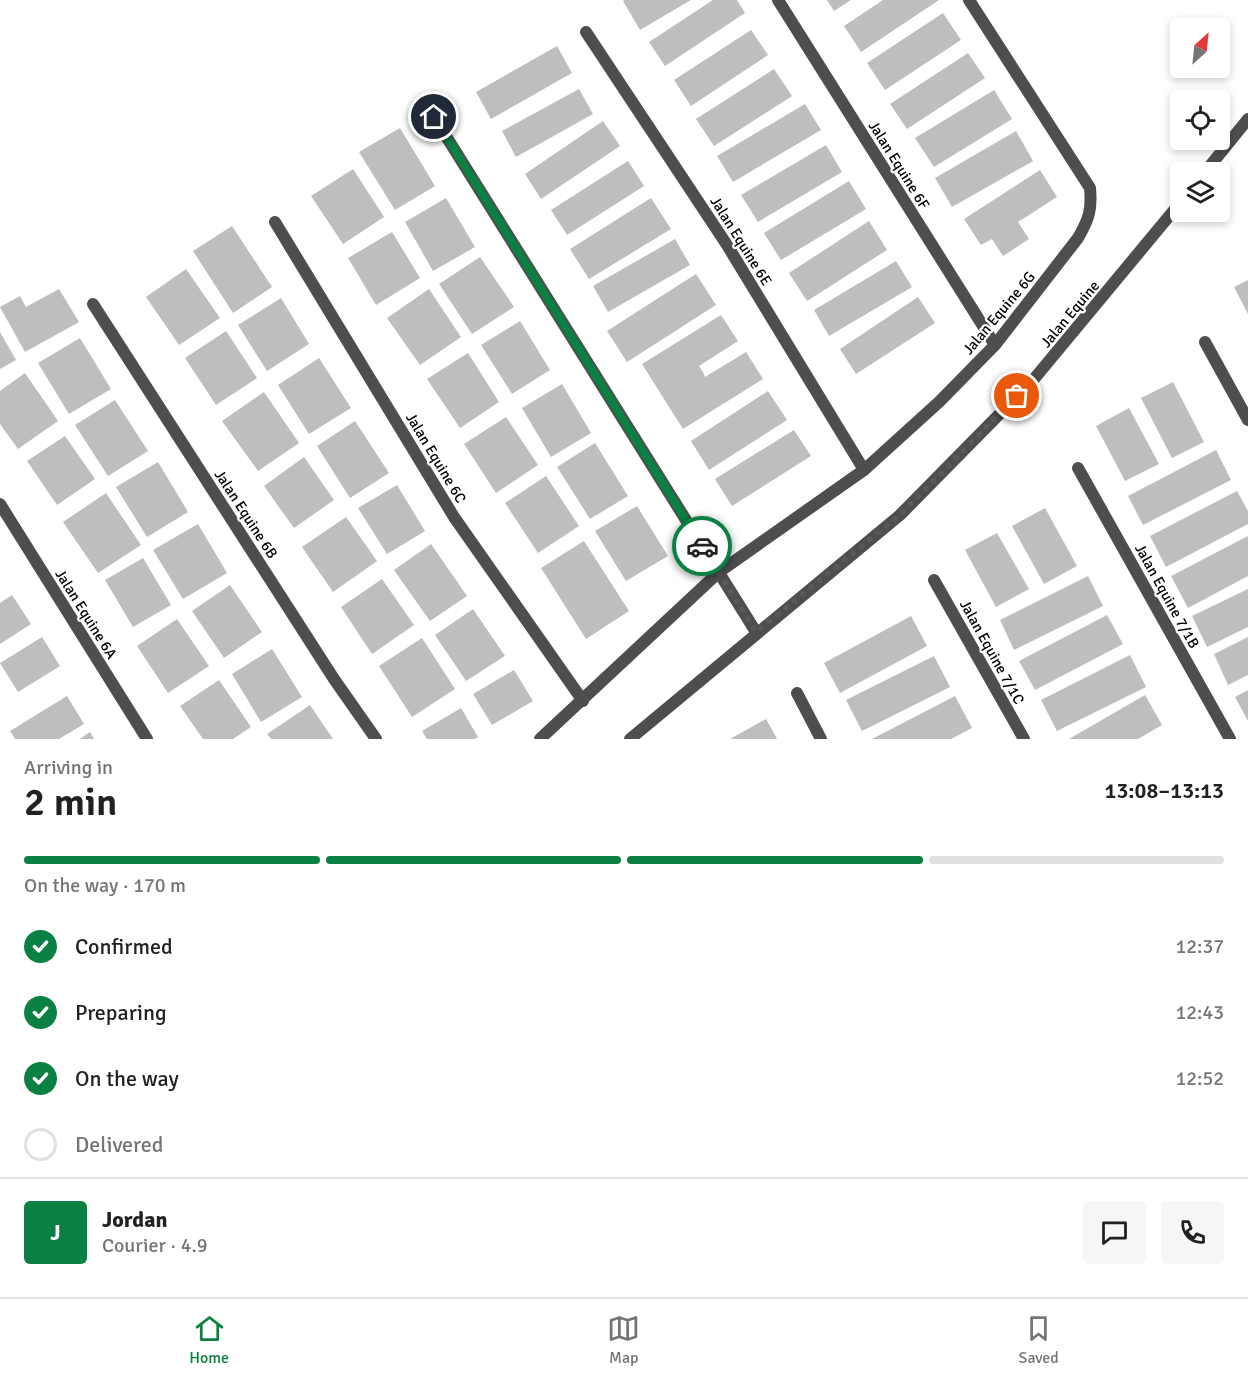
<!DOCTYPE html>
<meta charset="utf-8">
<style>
body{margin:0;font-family:Signika,sans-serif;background:#f6f6f6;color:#202124;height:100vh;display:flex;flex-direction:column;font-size:22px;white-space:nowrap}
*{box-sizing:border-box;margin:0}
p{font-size:20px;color:#757577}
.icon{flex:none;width:33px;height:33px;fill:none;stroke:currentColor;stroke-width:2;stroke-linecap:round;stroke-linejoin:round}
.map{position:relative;height:739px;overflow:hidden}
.panel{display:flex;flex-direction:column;background:#fff;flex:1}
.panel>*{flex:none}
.needle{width:39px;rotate:27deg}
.controls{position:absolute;left:1170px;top:18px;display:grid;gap:12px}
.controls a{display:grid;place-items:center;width:60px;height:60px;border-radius:6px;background:#fff;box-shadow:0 3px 9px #0003;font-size:30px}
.pin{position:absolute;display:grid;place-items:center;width:51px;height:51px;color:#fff;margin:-26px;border:3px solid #fff;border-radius:50%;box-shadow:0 2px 6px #0007}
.courier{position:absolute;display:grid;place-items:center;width:60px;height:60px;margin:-30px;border:4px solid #0b8043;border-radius:50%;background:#fff;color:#222;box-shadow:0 2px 8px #0007}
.headline em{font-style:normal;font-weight:600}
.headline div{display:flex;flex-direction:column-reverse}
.headline{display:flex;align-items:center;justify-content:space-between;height:102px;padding:0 24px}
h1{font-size:39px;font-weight:600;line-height:45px}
.bar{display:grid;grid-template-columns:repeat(4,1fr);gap:9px 6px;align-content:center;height:72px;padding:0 24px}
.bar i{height:8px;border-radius:4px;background:#e0e0e0}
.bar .on{background:#0b8043}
.bar p{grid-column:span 4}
.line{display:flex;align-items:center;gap:15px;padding:0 24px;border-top:2px solid #e0e0e0}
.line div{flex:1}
.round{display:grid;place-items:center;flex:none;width:63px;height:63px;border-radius:6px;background:#f6f6f6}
ol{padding:0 24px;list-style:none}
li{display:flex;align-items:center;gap:18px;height:66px}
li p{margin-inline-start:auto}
li .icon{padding:6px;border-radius:50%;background:#0b8043;color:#fff;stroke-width:4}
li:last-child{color:#757577}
li i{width:33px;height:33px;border:3px solid #e0e0e0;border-radius:50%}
.tab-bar{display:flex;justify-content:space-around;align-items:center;height:84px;border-top:2px solid #e0e0e0;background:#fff;font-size:16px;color:#757577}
.tab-bar a{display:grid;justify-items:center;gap:3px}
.tab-bar .on{color:#0b8043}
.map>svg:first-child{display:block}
.building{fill:#bebebe}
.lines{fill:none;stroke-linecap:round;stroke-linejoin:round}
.street{stroke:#4e4e4e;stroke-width:12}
.done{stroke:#595959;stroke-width:6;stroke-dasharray:0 10.8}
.route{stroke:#0b8043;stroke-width:8}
.labels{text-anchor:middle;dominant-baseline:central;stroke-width:4.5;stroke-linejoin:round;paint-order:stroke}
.street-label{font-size:15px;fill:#000;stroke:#fff}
</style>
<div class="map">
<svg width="1248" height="739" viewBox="0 0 1248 739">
<rect width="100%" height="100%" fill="#fff"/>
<g class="building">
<path d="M625,0H691L640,30L623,1Z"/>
<path d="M713,0H737L745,13L665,66L649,42Z"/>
<path d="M827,0H851L834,11Z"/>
<path d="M883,0H939L861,52L844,26Z"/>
<path d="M943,13L961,40L885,90L867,63Z"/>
<path d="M751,30L768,55L691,106L674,80Z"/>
<path d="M557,46L572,73L491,119L476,92Z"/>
<path d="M968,53L985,78L907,129L890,104Z"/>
<path d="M774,69L792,96L714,146L696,119Z"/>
<path d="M579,89L593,114L516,157L502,131Z"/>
<path d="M994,90L1012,119L934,167L915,138Z"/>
<path d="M805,104L821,130L733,182L717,156Z"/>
<path d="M603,121L620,146L541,199L525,174Z"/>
<path d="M400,128L435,186L395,210L359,152Z"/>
<path d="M1016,131L1033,161L952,207L935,178Z"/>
<path d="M826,145L842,172L758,222L741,195Z"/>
<path d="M628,161L644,186L567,235L551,210Z"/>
<path d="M353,169L384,217L343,244L311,196Z"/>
<path d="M1040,170L1057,197L1018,222L1029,239L1003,256L992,239L981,245L964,219Z"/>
<path d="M849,181L866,209L781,260L764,233Z"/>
<path d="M446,198L475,247L433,271L405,222Z"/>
<path d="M651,198L671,229L589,279L570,249Z"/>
<path d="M869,221L887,250L807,301L789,273Z"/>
<path d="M232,226L272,287L233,313L193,251Z"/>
<path d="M392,232L420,278L376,305L348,258Z"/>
<path d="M675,239L690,265L608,312L593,286Z"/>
<path d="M480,257L514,307L472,334L439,284Z"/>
<path d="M896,261L912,287L829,336L814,310Z"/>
<path d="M186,269L220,318L179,345L146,297Z"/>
<path d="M696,274L716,305L627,362L607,331Z"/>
<path d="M1248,280V314L1234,287Z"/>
<path d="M59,289L79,322L25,352L0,307L20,296L26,307Z"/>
<path d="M429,289L461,337L420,365L387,318Z"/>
<path d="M918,297L935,323L856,374L840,349Z"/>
<path d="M281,298L309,344L267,371L238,325Z"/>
<path d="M721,315L738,341L699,366L703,372L705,377L746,352L763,379L683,429L642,364Z"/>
<path d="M520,321L550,370L512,394L481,345Z"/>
<path d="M226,331L257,378L216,405L185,358Z"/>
<path d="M0,332L16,360L0,369Z"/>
<path d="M80,338L111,389L69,414L38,363Z"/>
<path d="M468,353L499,402L460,428L427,379Z"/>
<path d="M319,358L351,408L309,434L278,385Z"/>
<path d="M25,373L58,421L18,449L0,424V391Z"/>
<path d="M1173,382L1204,442L1172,458L1141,398Z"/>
<path d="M562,384L591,433L551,457L522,408Z"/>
<path d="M768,391L787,420L709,470L691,441Z"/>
<path d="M264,392L299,443L258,471L222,421Z"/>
<path d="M115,400L148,451L108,476L75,425Z"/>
<path d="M1129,408L1159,464L1125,481L1096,426Z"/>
<path d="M506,417L538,465L496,493L464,444Z"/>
<path d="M355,421L389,473L350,498L317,446Z"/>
<path d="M794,430L811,456L732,506L715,479Z"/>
<path d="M65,436L95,479L57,505L27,461Z"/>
<path d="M595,443L628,496L590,519L557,467Z"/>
<path d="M1216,450L1231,480L1143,525L1128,496Z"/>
<path d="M304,457L334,500L294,528L264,486Z"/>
<path d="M158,462L188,512L147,537L116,487Z"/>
<path d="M546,476L579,526L538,553L505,503Z"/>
<path d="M397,485L425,531L387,554L358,508Z"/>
<path d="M1237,491L1248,511V524L1166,567L1150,536Z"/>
<path d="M106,493L141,545L98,573L63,522Z"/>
<path d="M637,506L668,556L626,581L595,531Z"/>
<path d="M1045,508L1077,566L1044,584L1012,526Z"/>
<path d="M346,517L377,561L333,592L302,547Z"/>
<path d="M198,524L227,573L183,599L153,550Z"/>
<path d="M997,533L1029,589L996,607L965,550Z"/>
<path d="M1248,536V576L1188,608L1171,576Z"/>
<path d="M584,541L629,611L586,639L541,568Z"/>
<path d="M431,544L467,596L430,621L394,570Z"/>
<path d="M143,558L171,605L133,627L105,580Z"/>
<path d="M1088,576L1103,606L1014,650L1000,620Z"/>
<path d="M382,579L414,625L372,654L341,607Z"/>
<path d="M230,585L262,632L224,658L192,611Z"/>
<path d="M1248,589V627L1207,647L1192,616Z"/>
<path d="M12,595L31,624L0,644V603Z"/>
<path d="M473,609L505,656L466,681L435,635Z"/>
<path d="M1107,615L1123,644L1035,690L1019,661Z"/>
<path d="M911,616L927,646L840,693L824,663Z"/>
<path d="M177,619L209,666L168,693L137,646Z"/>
<path d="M42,637L60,666L18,692L0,663Z"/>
<path d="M1248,637V675L1228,685L1214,654Z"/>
<path d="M422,638L455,689L412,717L379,666Z"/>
<path d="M272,649L302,697L261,722L232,674Z"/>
<path d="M1130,655L1146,687L1057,731L1041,700Z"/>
<path d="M934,656L950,687L862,731L846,700Z"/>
<path d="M514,670L533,701L492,725L473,694Z"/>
<path d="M219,680L251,727L233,739H203L180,706Z"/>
<path d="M1248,690V721L1235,697Z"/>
<path d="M1145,695L1162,725L1138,739H1069Z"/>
<path d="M67,696L84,724L59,739H15L10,731Z"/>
<path d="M955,696L972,728L951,739H872Z"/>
<path d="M310,705L333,739H271L267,734Z"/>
<path d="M461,708L478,737L475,739H427L422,731Z"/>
<path d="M766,719L777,739H730Z"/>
<path d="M90,732L94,739H80Z"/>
</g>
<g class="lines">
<g class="street">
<path d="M778,0L995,345"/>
<path d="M586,32L727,245L864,470"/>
<path d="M434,117L756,632"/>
<path d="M1205,172L1248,119"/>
<path d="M275,222L454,517L583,701"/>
<path d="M93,304L334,679L376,739"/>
<path d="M1205,342L1248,420"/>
<path d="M1078,468L1230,739"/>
<path d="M0,504L147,739"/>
<path d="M934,580L1024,739"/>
<path d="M797,693L821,739"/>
<path d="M540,739L719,572L864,470L939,402L995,345L1078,238C1089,219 1092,210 1090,188L969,0"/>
<path d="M630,739L900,515L1034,379L1180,203"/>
</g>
</g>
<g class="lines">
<path class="done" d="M702,546L756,632L900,515L1017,396"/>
<path class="route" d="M434,117L702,546"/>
</g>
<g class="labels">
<g class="street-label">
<text transform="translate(899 165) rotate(58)">Jalan Equine 6F</text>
<text transform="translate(741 241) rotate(58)">Jalan Equine 6E</text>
<text transform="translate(999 313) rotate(-50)">Jalan Equine 6G</text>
<text transform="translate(1070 314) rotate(-50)">Jalan Equine</text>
<text transform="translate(436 458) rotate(59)">Jalan Equine 6C</text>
<text transform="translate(246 514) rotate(57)">Jalan Equine 6B</text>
<text transform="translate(1167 596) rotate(61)">Jalan Equine 7/1B</text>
<text transform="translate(86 614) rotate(58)">Jalan Equine 6A</text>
<text transform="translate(992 652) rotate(61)">Jalan Equine 7/1C</text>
</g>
</g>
</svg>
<div class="controls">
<a><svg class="needle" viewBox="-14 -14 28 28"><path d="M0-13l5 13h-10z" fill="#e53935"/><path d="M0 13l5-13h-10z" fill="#757577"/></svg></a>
<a><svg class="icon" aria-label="locate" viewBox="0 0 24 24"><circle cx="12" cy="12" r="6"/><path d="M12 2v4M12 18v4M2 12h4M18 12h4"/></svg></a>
<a><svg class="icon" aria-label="layers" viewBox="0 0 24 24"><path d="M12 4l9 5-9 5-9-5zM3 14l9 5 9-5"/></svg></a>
</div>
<div class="pin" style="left:1017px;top:396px;background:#ea580c"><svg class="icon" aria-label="bag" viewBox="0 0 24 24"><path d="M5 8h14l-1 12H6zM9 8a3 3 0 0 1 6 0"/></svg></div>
<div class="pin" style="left:434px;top:117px;background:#1f2937"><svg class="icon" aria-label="home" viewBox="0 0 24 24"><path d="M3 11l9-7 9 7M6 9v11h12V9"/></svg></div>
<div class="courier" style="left:702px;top:546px"><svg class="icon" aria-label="car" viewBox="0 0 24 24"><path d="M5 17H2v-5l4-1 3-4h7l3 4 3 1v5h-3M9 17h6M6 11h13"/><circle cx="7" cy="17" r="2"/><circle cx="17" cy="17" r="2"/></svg></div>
</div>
<section class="panel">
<div class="headline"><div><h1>2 min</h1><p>Arriving in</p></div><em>13:08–13:13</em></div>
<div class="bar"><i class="on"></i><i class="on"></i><i class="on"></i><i></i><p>On the way · 170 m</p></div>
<ol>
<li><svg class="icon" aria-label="check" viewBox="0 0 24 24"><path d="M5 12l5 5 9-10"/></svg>Confirmed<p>12:37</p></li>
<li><svg class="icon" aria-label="check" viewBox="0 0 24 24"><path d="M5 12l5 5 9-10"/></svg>Preparing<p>12:43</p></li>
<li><svg class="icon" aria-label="check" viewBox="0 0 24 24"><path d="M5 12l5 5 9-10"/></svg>On the way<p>12:52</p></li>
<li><i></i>Delivered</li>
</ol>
<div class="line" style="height:108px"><b class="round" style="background:#0b8043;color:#fff">J</b><div><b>Jordan</b><p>Courier · 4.9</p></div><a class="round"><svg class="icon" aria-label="chat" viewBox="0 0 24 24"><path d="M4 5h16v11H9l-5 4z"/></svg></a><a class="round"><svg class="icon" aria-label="phone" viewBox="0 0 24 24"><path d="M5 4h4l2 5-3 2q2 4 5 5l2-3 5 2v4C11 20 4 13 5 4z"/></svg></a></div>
</section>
<nav class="tab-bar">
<a class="on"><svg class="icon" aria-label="home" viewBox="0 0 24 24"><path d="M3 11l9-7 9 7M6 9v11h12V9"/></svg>Home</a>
<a><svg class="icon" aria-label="map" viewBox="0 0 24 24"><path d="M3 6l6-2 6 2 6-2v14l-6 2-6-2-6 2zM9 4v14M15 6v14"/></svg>Map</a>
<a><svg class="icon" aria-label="saved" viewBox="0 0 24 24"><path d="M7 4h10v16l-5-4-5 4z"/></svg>Saved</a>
</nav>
